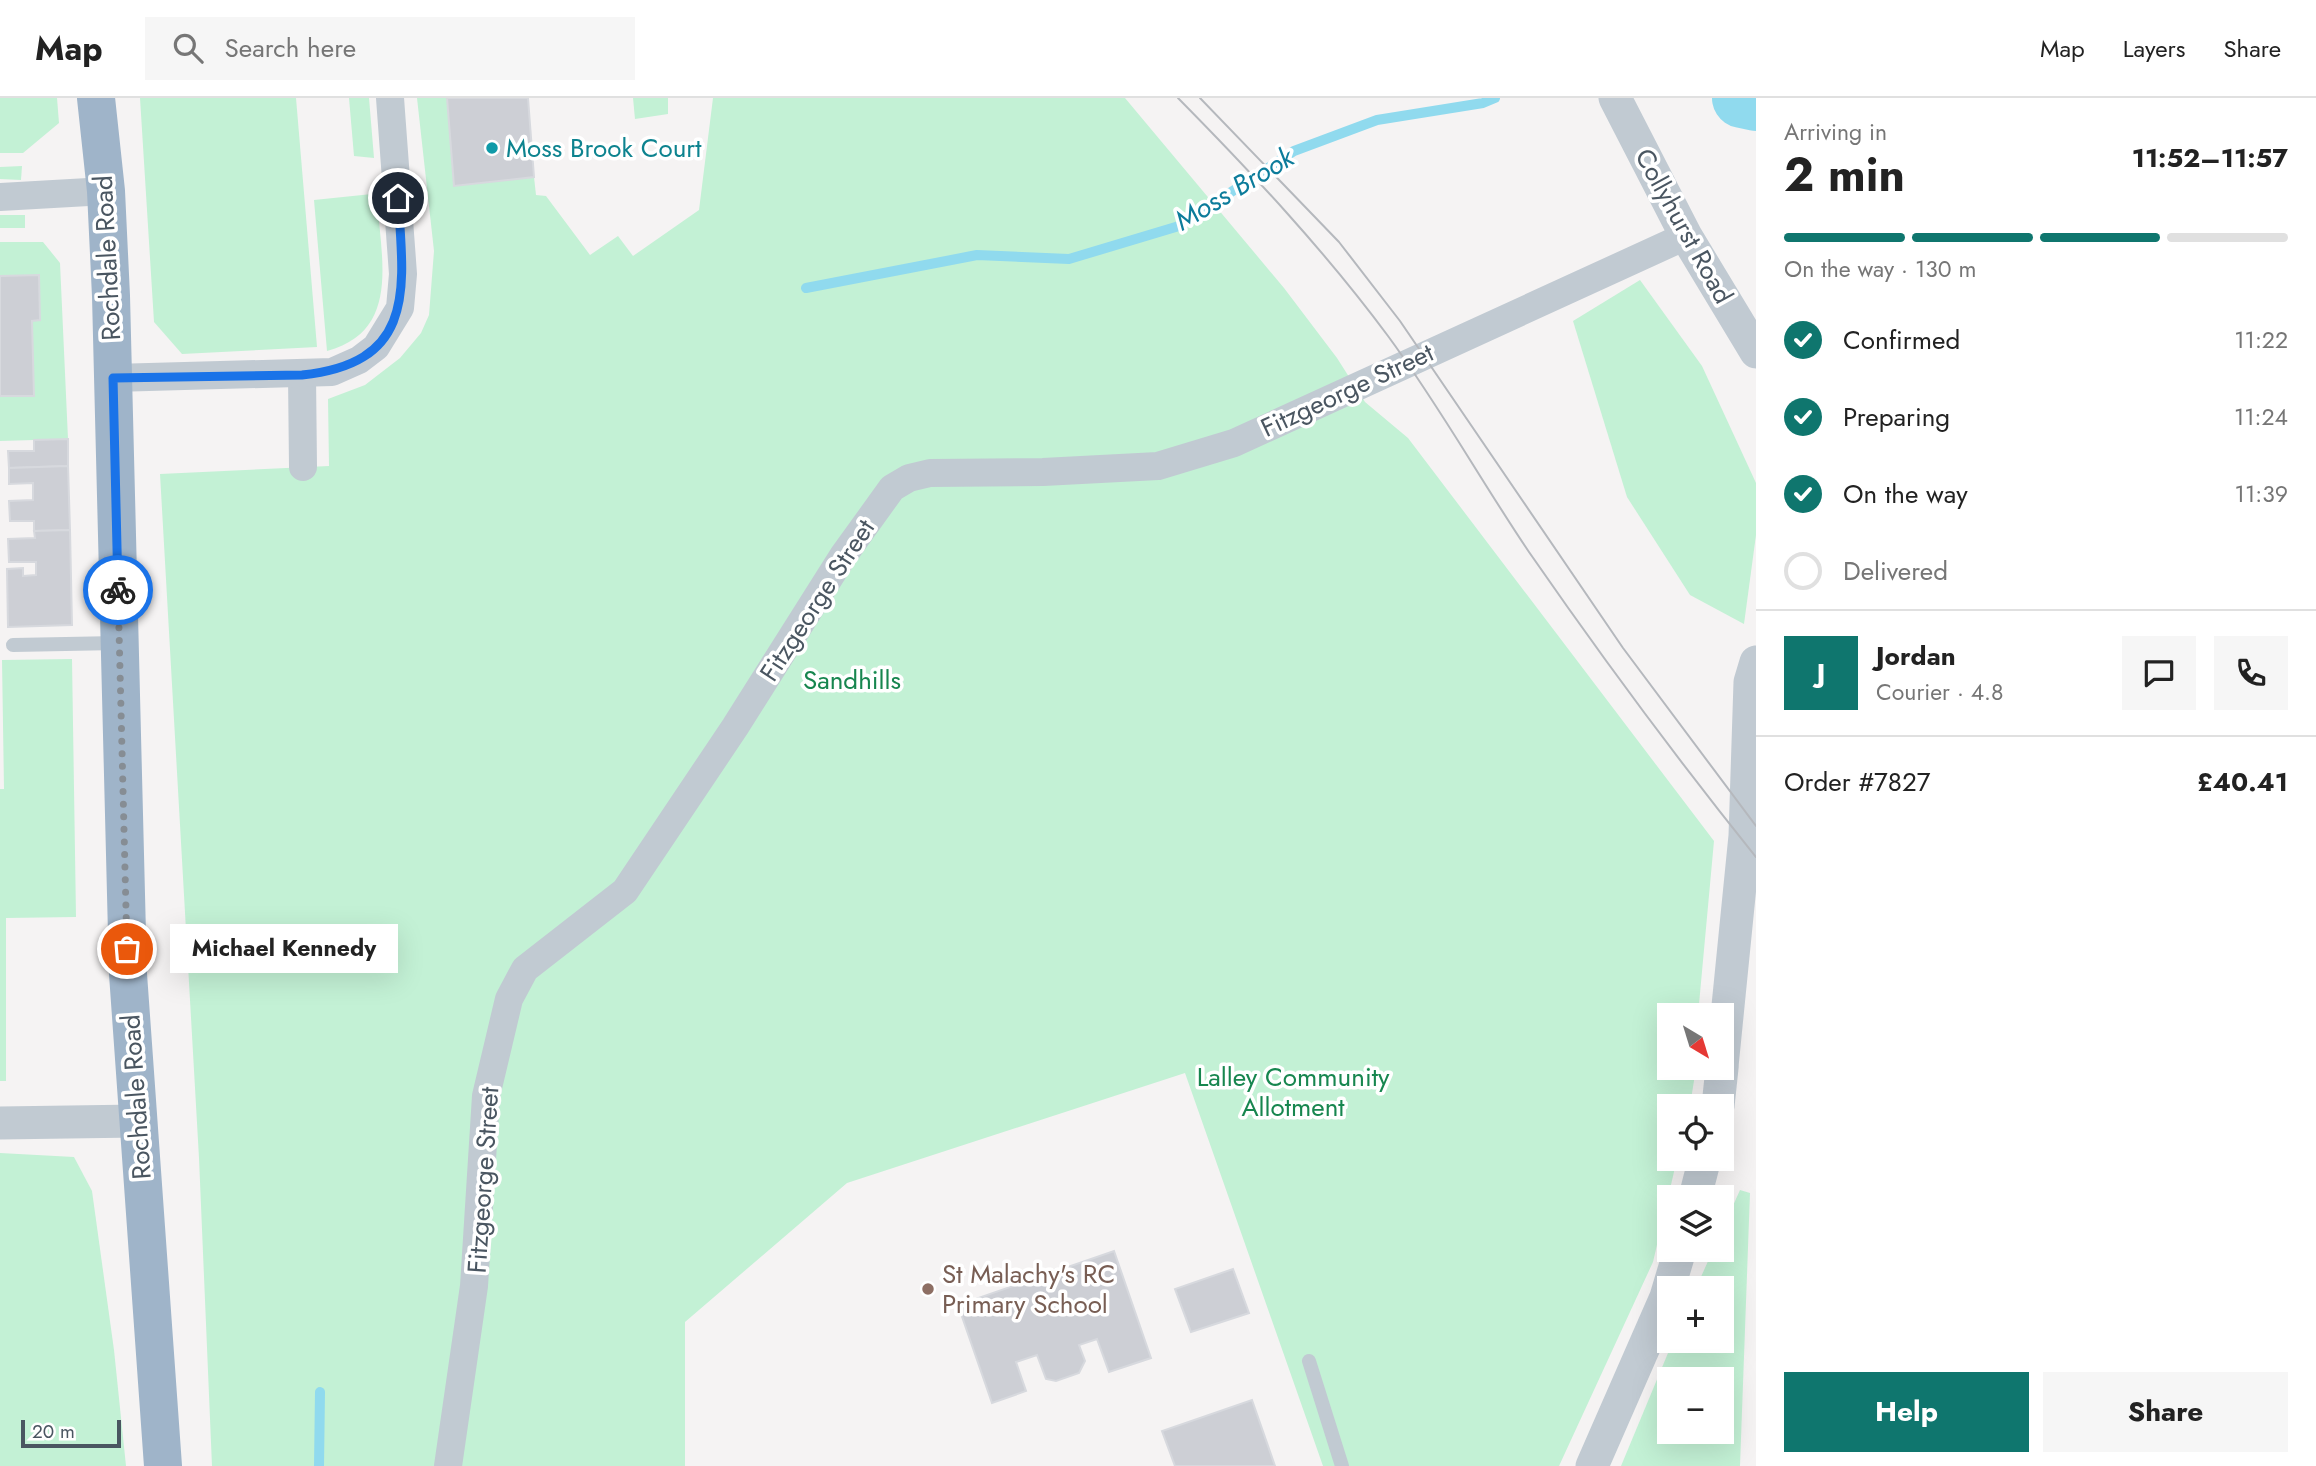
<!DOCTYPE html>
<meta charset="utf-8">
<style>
body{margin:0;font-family:Jost,sans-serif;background:#f6f6f6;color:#222;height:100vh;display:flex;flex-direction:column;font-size:26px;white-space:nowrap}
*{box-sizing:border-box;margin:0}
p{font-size:23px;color:#767676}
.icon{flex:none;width:38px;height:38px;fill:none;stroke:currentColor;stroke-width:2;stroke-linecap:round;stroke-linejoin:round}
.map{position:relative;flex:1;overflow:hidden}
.panel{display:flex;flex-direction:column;background:#fff;width:560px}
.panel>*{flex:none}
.needle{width:46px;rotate:142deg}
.buttons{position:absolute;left:1657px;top:905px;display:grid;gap:14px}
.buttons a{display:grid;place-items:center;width:77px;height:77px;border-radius:0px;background:#fff;box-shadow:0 7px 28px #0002;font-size:35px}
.scale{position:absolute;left:21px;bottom:18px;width:100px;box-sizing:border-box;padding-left:7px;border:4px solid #4a5661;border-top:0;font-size:19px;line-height:24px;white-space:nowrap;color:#4a5661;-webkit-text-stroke:5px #fff;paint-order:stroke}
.pin{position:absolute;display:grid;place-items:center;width:60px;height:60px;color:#fff;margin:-30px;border:4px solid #fff;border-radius:50%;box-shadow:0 2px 7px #0007}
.courier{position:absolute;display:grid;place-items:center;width:70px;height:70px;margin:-35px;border:5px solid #1a73e8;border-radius:50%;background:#fff;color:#222;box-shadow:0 2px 9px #0007}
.bubble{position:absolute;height:49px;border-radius:0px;background:#fff;box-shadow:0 7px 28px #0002;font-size:23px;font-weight:700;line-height:49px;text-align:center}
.head em{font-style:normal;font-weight:700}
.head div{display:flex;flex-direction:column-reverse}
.head{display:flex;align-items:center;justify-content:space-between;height:119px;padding:0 28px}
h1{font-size:46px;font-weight:700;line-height:52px}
.bar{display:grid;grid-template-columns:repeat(4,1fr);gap:10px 7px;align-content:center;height:84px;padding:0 28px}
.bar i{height:9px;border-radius:5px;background:#e0e0e0}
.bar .current{background:#0f766e}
.bar p{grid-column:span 4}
.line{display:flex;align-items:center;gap:18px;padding:0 28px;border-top:2px solid #e0e0e0}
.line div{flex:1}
.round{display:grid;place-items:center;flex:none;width:74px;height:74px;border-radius:0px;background:#f6f6f6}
ol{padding:0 28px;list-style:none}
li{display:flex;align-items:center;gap:21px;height:77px}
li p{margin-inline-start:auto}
li .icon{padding:7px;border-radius:50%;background:#0f766e;color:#fff;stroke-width:4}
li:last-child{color:#767676}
li i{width:38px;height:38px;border:4px solid #e0e0e0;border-radius:50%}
.action{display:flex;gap:14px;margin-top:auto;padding:14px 28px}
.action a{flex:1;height:80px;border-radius:0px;background:#0f766e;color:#fff;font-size:28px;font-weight:700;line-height:80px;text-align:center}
.action a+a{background:#f6f6f6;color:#222}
header{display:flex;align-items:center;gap:42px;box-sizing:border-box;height:98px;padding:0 35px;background:#fff;border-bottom:2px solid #e0e0e0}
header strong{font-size:33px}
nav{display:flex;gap:38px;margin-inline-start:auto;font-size:24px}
.search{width:490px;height:63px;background:#f6f6f6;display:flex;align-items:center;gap:18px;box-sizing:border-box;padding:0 24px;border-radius:0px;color:#767676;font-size:26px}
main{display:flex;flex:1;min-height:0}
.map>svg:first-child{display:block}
.green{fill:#c3f1d5;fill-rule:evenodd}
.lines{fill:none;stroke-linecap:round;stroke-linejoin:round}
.stream{stroke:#90daee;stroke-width:10}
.river{stroke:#90daee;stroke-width:60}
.building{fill:#cdcfd5;stroke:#d7d9de;stroke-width:2}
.service{stroke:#c1cad2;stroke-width:14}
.minor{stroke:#c1cad2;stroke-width:28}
.tertiary{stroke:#c1cad2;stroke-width:33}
.trunk{stroke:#9fb4c9;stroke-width:38}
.tram{stroke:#b5b8bd;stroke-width:2}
.done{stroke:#868d94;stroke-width:7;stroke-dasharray:0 12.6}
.route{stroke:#1a73e8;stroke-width:9}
.culture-dot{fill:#0f9aa8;stroke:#fff;stroke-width:2.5}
.education-dot{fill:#8d6e63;stroke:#fff;stroke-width:2.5}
.labels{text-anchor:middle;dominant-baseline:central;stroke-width:7;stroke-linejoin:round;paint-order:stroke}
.culture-label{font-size:26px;fill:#0d838f;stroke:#fff;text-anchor:start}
.street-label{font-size:26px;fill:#4a5661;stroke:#fff}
.park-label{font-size:26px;fill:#17864f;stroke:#fff}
.education-label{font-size:26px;fill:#785e54;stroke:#fff;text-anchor:start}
.water-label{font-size:28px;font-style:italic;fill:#0c7c9b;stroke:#fff}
</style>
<header>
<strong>Map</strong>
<div class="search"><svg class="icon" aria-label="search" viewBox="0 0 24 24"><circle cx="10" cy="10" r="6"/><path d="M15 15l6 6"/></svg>Search here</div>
<nav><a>Map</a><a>Layers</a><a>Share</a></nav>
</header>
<main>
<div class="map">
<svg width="1756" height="1368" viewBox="0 0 1756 1368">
<rect width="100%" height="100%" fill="#f5f3f3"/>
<g class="green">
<path d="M0,0H57L59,25L23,55H0Z"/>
<path d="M140,0H296L317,249L182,256L154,224Z"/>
<path d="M349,0H369L374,60L354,58Z"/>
<path d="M417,0H447L454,88L534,79L536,97L546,98L590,157L618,138L633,158L699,112L713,0H1125L1284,190L1337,260L1365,304L1408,340L1714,743L1698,917H1670V970H1696L1690,1008H1670V1060L1677,1061L1653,1164L1559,1368H1323L1185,975L847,1085L685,1224V1368H212L199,1060L160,376L329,368L328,301L365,287L400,260L421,235L429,217L434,153Z"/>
<path d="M633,0H668V16L635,21Z"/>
<path d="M22,68L21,82L0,81V69Z"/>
<path d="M372,96L377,101C381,161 401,233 327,253L314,102Z"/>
<rect x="0" y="117" width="25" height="13"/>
<path d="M0,144H43L60,165L68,341L0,343V299L34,297L32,223L40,222L39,177L0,178Z"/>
<path d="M1640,182L1702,268L1756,385V437L1744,526L1690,497L1627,399L1573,223Z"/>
<path d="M72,561L76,819L6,820V983H0V691H4L2,562Z"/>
<path d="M0,1055L74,1059L92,1093L114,1252L126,1368H0Z"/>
<path d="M1740,1092L1750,1095L1740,1368H1621L1673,1243L1722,1242V1190H1696L1713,1152H1722V1132ZM1670,1281H1722V1334H1670Z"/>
</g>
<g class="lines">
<g class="stream">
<path d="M806,190L977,157L1069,161L1179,128L1294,53L1377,22L1483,5L1495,0"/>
<path d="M319,1368L320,1294"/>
</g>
<path class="river" d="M1742,0L1756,3"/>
</g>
<g class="building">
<path d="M447,0H528L534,79L454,88Z"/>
<path d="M39,177L40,222L32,223L34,298H0V178Z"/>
<path d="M68,341V368L9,370L8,353H34V342Z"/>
<path d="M68,368L70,432L34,433V423H10L9,403L33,402V385L9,386V370Z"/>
<path d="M70,432L72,527L8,529L7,471L23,470V478L36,477V464H9L8,441L35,440L34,433Z"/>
<path d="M1114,1153L1151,1260L1109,1274L1097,1241L1079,1247L1085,1263L1079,1275L1056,1283L1046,1281L1037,1257L1016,1264L1026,1293L992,1305L958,1207Z"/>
<path d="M1233,1171L1249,1215L1191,1234L1175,1191Z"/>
<path d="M1252,1302L1275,1368H1175L1162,1333Z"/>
</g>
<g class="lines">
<g class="service">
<path d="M13,547L118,545"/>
<path d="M1309,1263L1342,1368"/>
</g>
<g class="minor">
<path d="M0,99L106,93"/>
<path d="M302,277L303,369"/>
<path d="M113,280L332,274L359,262L376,249L400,210L403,176L390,0"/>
<path d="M448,1368L474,1188L486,998L509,901L525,871L625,793L735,629L843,458L892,390L909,380L930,375L1043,374L1158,368L1234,345L1686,138"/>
</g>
<g class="tertiary">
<path d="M1615,0L1686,138L1756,254"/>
<path d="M1722,968L1745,738L1750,584L1756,564"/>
<path d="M1718,1008L1722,970"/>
<path d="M0,1025L138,1023"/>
<path d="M1695,1099L1705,1060"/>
<path d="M1592,1368L1666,1199L1680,1152"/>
</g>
<path class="trunk" d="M96,0L106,93L111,198L128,876L163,1368"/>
<g class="tram">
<path d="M1178,0C1252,75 1325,153 1388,238C1439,307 1481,383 1529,454C1601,558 1677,661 1756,759"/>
<path d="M1200,0L1339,144L1400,223L1623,550L1756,728"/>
</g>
</g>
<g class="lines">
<path class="done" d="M118,492L127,851"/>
<path class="route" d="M118,492L113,280L302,277C417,265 404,190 398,100"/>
</g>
<circle class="culture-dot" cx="492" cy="50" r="7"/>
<circle class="education-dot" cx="928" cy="1191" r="7"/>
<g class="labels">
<g class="culture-label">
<text x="506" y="50">Moss Brook Court</text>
</g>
<g class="street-label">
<text transform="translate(1684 128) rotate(61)">Collyhurst Road</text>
<text transform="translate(107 160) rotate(-93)">Rochdale Road</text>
<text transform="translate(1347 292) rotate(-25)">Fitzgeorge Street</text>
<text transform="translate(817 502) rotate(-57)">Fitzgeorge Street</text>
<text transform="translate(136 999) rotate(-94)">Rochdale Road</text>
<text transform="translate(483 1082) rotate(-86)">Fitzgeorge Street</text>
</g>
<g class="park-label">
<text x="852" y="582">Sandhills</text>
<text x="1293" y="979">Lalley Community<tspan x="1293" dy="30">Allotment</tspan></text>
</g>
<g class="education-label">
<text x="942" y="1176">St Malachy's RC<tspan x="942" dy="30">Primary School</tspan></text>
</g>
<g class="water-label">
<text transform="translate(1234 91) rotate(-31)">Moss Brook</text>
</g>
</g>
</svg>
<div class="buttons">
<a><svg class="needle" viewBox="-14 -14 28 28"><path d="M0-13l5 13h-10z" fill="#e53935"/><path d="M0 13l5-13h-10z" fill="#767676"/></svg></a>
<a><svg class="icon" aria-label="locate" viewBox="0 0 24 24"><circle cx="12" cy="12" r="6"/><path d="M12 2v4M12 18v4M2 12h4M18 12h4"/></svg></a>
<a><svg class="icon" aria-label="layers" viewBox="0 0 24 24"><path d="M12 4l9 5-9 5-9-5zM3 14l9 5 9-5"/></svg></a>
<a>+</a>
<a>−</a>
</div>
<div class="scale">20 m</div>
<div class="pin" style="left:127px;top:851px;background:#ea580c"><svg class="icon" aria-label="bag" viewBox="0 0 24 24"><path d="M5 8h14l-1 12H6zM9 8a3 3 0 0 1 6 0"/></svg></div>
<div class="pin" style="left:398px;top:100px;background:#1f2937"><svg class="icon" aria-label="home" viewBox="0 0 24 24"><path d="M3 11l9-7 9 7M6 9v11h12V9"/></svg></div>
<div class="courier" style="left:118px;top:492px"><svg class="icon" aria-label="bike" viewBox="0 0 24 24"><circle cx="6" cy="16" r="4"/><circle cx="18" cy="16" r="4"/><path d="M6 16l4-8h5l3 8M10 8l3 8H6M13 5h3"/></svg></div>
<div class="bubble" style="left:170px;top:826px;width:228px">Michael Kennedy</div>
</div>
<section class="panel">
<div class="head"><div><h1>2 min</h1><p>Arriving in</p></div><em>11:52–11:57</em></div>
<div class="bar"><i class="current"></i><i class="current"></i><i class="current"></i><i></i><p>On the way · 130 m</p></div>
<ol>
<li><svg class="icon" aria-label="check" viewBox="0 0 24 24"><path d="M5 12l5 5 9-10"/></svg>Confirmed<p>11:22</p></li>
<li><svg class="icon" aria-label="check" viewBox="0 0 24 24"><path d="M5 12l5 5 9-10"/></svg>Preparing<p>11:24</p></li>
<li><svg class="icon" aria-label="check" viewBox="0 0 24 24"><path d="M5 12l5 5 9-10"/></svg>On the way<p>11:39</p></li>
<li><i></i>Delivered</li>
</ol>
<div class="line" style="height:126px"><b class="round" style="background:#0f766e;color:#fff">J</b><div><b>Jordan</b><p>Courier · 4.8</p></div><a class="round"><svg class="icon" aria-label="chat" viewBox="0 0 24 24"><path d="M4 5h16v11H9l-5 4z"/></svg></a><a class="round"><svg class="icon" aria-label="phone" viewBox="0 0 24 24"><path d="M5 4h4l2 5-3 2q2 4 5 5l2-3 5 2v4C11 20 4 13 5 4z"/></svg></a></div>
<div class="line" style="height:91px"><div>Order #7827</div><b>£40.41</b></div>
<div class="action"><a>Help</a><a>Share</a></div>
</section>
</main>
